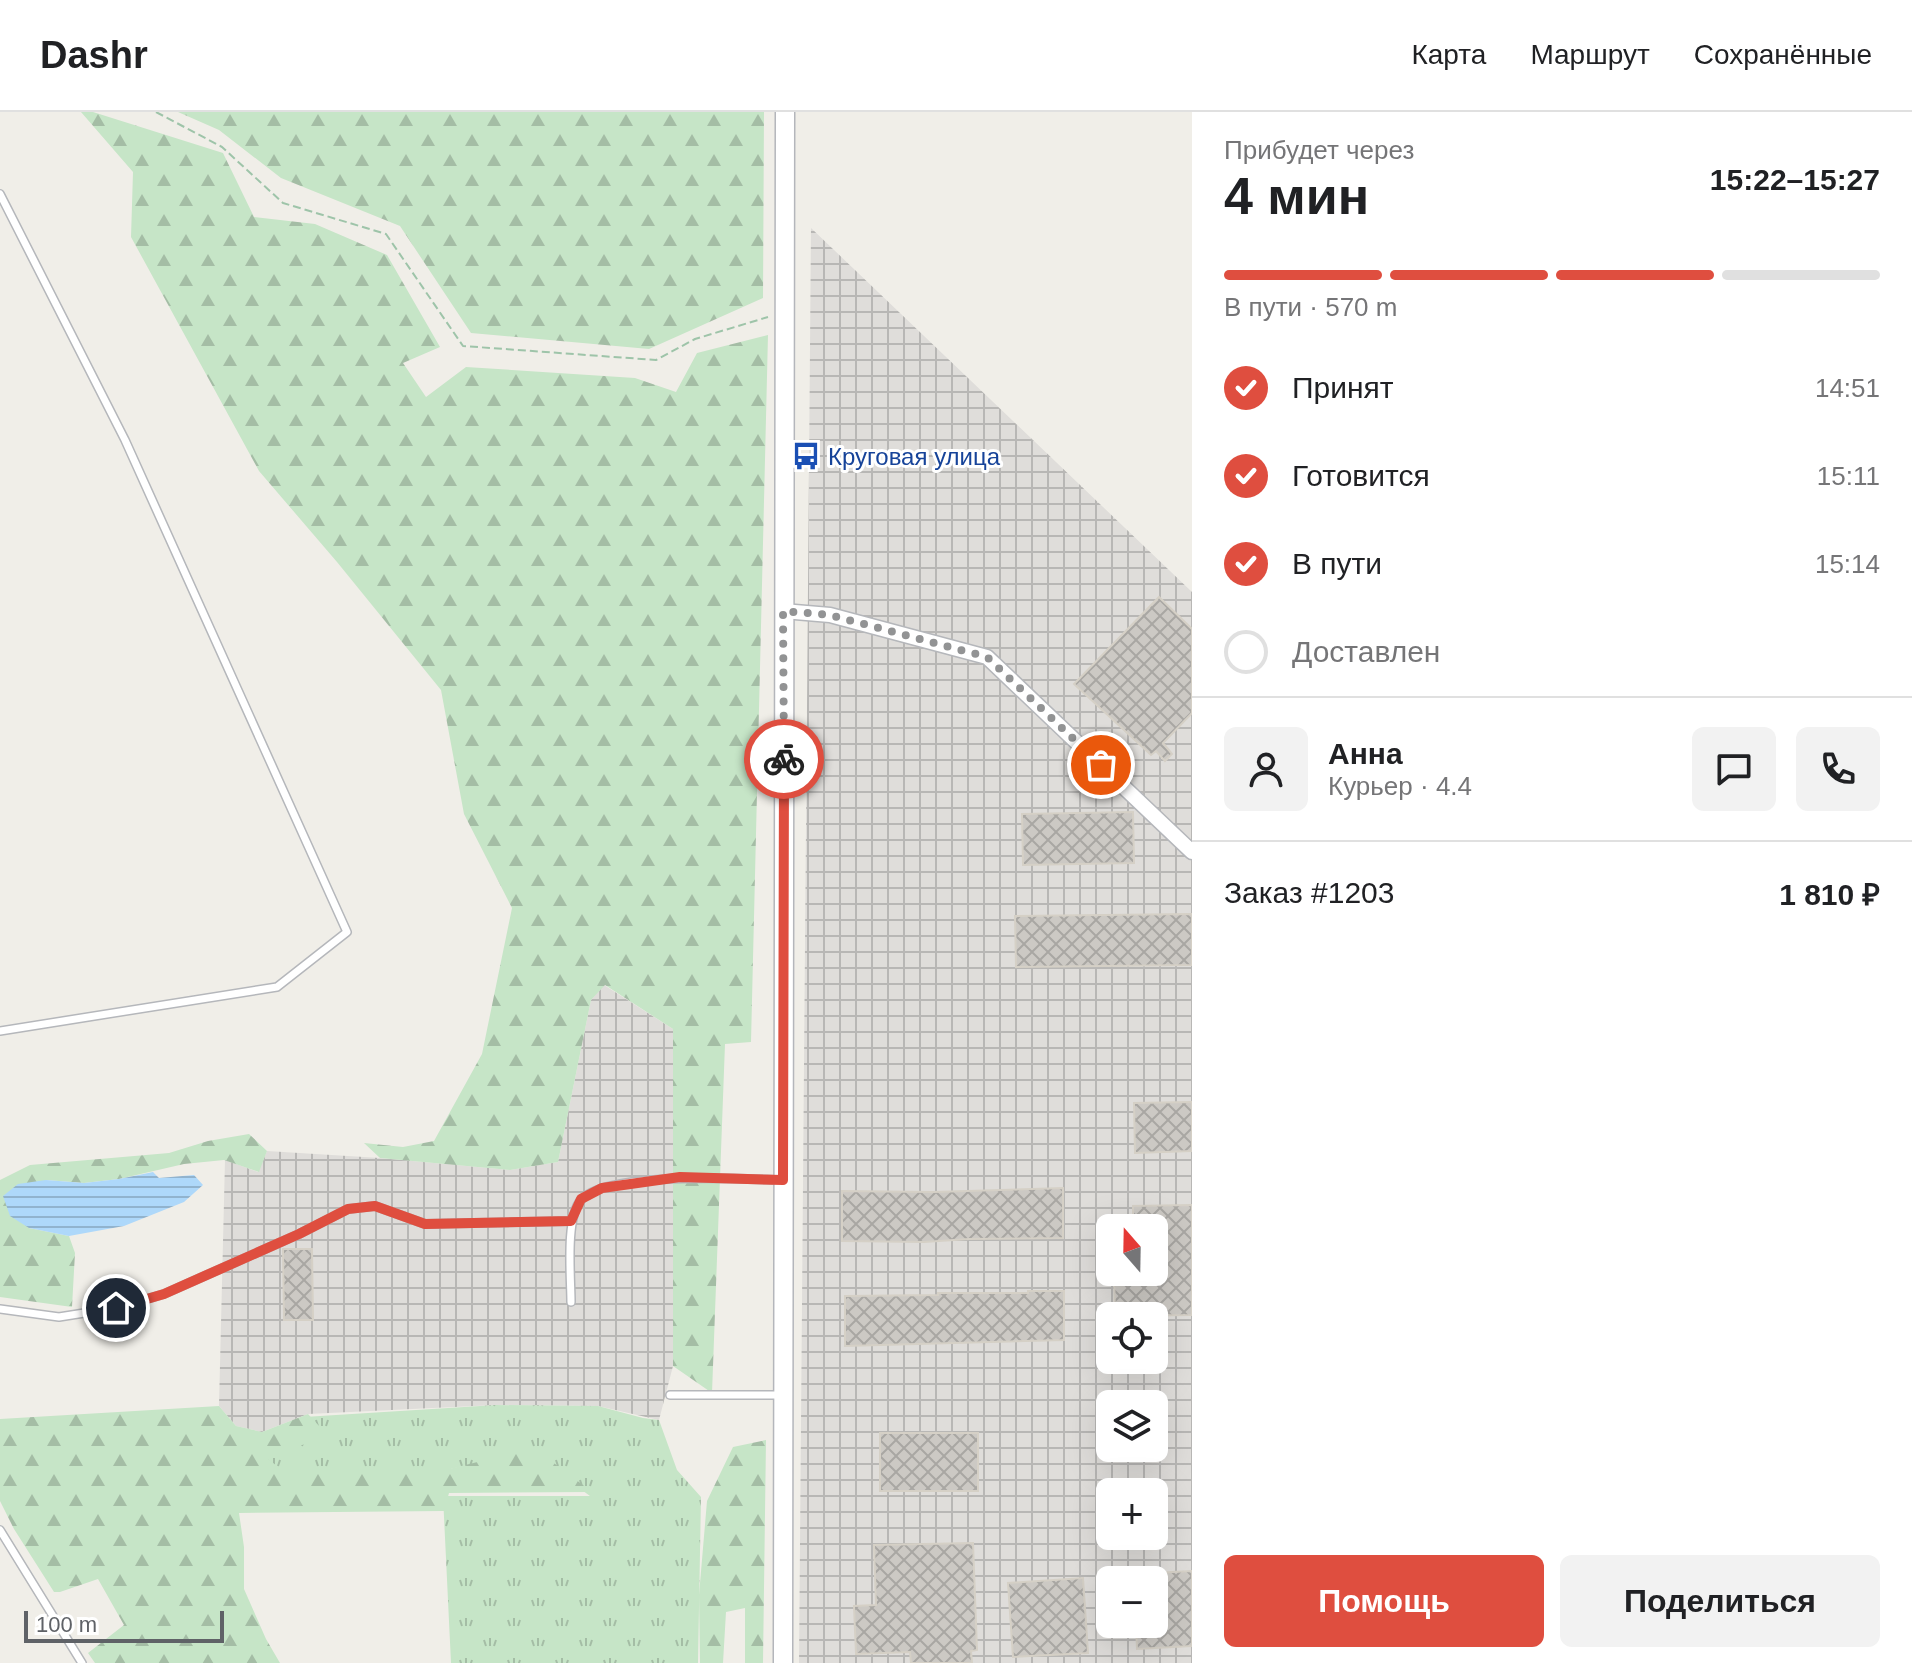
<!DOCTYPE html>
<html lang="ru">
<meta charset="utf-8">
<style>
body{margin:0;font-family:Helvetica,sans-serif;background:#f2f2f2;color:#202124;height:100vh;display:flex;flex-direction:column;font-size:30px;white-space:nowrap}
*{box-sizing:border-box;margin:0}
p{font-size:26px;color:#757577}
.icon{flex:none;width:44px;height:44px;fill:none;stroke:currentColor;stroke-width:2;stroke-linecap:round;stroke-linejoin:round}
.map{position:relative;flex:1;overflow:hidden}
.sheet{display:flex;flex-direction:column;background:#fff;width:720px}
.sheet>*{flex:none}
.needle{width:52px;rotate:340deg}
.tools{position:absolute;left:1096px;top:1102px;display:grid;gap:16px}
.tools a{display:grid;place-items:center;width:72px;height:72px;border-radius:12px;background:#fff;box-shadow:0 8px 32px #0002;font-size:40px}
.scale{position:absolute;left:24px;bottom:20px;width:200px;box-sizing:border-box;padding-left:8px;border:4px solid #5f6267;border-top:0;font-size:22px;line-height:28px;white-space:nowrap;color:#5f6267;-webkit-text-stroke:6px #fff;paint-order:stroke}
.pin{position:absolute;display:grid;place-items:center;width:68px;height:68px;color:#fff;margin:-34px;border:4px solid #fff;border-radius:50%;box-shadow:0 2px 8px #0007}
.courier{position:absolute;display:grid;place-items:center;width:80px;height:80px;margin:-40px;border:6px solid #df4e3f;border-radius:50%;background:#fff;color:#222;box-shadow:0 2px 10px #0007}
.headline em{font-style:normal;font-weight:700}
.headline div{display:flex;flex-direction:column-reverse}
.headline{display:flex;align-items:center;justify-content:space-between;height:136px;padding:0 32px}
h1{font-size:52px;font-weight:700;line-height:60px}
.bar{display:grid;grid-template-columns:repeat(4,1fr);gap:12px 8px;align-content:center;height:96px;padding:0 32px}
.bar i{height:10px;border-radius:6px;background:#e0e0e0}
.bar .selected{background:#df4e3f}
.bar p{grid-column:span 4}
.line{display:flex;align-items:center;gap:20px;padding:0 32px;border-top:2px solid #e0e0e0}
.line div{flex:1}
.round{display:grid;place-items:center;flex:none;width:84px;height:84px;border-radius:12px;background:#f2f2f2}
ol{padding:0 32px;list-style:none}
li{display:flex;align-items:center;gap:24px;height:88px}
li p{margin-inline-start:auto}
li .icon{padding:8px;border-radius:50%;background:#df4e3f;color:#fff;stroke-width:4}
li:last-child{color:#757577}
li i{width:44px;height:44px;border:4px solid #e0e0e0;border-radius:50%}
.action{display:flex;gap:16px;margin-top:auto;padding:16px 32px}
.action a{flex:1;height:92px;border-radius:12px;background:#df4e3f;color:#fff;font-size:32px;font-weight:700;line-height:92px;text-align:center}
.action a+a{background:#f2f2f2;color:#202124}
header{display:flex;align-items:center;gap:48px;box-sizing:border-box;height:112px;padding:0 40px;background:#fff;border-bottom:2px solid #e0e0e0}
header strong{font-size:38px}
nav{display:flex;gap:44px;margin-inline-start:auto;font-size:28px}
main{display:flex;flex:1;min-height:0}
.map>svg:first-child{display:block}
.industrial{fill:url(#industrial-grid);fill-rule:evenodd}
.grass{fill:url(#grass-tufts)}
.forest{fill:url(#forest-firs)}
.water{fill:url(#water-rules)}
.building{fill:url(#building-cross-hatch);stroke:#d5d0c6;stroke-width:2}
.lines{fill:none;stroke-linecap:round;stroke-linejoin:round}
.lane-casing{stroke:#b5b7bb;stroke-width:10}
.street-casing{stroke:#b5b7bb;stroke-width:17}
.secondary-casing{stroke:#b4b6bb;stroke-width:21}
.path{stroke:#9ec4a9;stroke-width:2;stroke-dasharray:8 4;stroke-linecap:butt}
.lane{stroke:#fff;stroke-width:7}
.street{stroke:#fff;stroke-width:14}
.secondary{stroke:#fff;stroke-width:18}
.done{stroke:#929394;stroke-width:8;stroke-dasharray:0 14.4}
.route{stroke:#df4e3f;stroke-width:10}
.labels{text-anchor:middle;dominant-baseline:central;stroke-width:6;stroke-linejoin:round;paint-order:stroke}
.transit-label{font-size:24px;fill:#164399;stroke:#fff;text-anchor:start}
</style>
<header>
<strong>Dashr</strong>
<nav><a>Карта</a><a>Маршрут</a><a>Сохранённые</a></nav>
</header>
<main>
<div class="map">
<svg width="1192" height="1551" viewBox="0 0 1192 1551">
<defs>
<pattern id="industrial-grid" width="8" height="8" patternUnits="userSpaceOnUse" patternTransform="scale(2)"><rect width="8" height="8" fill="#dfddda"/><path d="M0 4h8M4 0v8" fill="none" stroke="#b8b7b5"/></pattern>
<pattern id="grass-tufts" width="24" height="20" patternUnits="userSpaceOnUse" patternTransform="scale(2)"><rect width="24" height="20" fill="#c6e5c7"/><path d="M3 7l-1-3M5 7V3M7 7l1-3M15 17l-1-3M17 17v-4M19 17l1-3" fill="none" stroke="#a4bda5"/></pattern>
<pattern id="forest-firs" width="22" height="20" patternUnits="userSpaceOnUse" patternTransform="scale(2)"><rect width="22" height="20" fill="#c6e5c7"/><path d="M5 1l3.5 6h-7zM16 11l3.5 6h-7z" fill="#a4bda5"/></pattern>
<pattern id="water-rules" width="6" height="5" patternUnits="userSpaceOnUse" patternTransform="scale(2)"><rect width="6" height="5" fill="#aed8fa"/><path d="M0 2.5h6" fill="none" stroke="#91b3ce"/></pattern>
<pattern id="building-cross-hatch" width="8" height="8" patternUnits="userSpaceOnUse" patternTransform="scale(2)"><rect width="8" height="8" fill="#ccc9c4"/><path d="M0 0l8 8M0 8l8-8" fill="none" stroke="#a9a7a3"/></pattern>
</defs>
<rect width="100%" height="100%" fill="#f0eee8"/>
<g class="industrial">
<path d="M811,116L1192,480V1551H799ZM1110,1116H1154V1160H1110ZM1110,1204H1154V1248H1110ZM1110,1292H1154V1336H1110ZM1110,1380H1154V1424H1110ZM1110,1468H1154V1512H1110Z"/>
<path d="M604,873L673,917V1254L659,1308L598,1294L496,1293L308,1302L262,1320L236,1314L219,1294L225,1048L258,1060L267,1039L380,1046L510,1058L558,1050L591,888Z"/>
</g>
<path class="grass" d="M496,1293L598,1294L643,1306L659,1308L677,1358L701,1385L698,1551H451L443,1384H590L529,1339L442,1359L283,1363L259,1350L304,1305Z"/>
<g class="forest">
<path d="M81,0H93L223,41L254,105L315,112L387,143L440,235L403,251L426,285L466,255L635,266L676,280L697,241L768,223L751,930L725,932L712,1281L673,1254V917L605,873L591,888L558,1050L510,1058L380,1046L364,1031L403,1035L434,1029L482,942L512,796L464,702L441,578L337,450L259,359L131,125L133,60Z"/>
<path d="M178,0H764L763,186L649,237L471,221L400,114L281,66L219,18Z"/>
<path d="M249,1022L267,1039L259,1060L224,1048L184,1052L119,1067L84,1071L46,1068L29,1116L69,1124L75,1141L72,1195L0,1185V1068L30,1053L169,1041L208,1029Z"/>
<path d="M219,1294L236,1314L262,1320L308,1302L320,1315L307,1331L268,1347L286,1361L449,1357L534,1336L592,1380L449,1381L444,1399L239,1401L244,1435V1477L266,1527L280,1551H95L88,1541L124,1513L98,1467L60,1480H54L14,1417L0,1389V1307Z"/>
<path d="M766,1328L763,1551H745V1496L726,1500L723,1551H700L699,1483L707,1389L733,1335Z"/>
</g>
<path class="water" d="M153,1060L159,1066L194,1063L203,1073L184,1090L124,1114L69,1124L29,1116L10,1104L3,1084L18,1072L46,1068L84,1071L119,1067Z"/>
<g class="building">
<path d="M1159,485L1192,517V601L1163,631L1172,642L1165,649L1156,639L1151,643L1074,572Z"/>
<path d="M1133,700L1134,751L1023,753L1022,702Z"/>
<path d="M1192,802V853L1016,855L1015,804Z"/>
<path d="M1192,990V1039L1135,1041L1134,991Z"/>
<path d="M1063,1076V1126L969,1127L924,1130L842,1129V1079L933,1080Z"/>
<path d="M1192,1093V1203L1115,1204L1114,1160H1154V1116H1133V1094Z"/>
<path d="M283,1137H312L313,1208H284Z"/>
<path d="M1028,1179H1064V1228L845,1234V1184L938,1183V1181H1028Z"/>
<rect x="880" y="1321" width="98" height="58"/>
<path d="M973,1431L977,1538L971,1539L972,1551H911L910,1540L856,1542L854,1494L876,1493L874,1433Z"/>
<path d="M1192,1459V1534L1137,1537L1136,1512H1154V1461Z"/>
<path d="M1083,1466L1088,1541L1013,1545L1008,1471Z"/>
</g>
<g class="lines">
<defs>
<g id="lane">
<path d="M0,82L125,328L347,820L277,875L0,919"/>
<path d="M571,1190C571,1167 565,1105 581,1088C606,1059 742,1067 781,1068"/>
<path d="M0,1197L59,1205L116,1196L164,1182L299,1122L348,1097L375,1094L425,1112L571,1109"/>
<path d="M670,1283H783"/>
<path d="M0,1418L82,1551"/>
</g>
<path id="street" d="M783,499L830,503L987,545L1192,740"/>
<path id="secondary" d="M783,1551L785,0"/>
</defs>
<use href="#lane" class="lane-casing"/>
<use href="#street" class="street-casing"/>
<use href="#secondary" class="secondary-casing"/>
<path class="path" d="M156,0L222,35L283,91L386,122L463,234L656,248L695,227L768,205"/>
<use href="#lane" class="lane"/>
<use href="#street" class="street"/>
<use href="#secondary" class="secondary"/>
</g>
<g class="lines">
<path class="done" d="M784,647L783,499L830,503L987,545L1101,653"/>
<path class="route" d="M116,1196L164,1182L299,1122L348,1097L375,1094L425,1112L571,1109L581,1087L602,1076L680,1065L783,1068L784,647"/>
</g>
<defs>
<symbol id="bus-bare" viewBox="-9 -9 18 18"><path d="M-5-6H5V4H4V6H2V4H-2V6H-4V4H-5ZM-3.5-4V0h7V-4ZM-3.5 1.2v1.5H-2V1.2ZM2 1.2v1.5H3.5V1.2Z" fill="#1a4fb4" stroke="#fff" stroke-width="2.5" paint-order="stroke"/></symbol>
</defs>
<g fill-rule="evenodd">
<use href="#bus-bare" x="786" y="324" width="40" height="40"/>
</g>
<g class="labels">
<g class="transit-label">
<text x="828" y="344">Круговая улица</text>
</g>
</g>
</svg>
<div class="tools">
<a><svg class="needle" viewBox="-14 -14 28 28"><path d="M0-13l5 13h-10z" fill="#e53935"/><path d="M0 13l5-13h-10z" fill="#757577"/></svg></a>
<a><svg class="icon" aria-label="locate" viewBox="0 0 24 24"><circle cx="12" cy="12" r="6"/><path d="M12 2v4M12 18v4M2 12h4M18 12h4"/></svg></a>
<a><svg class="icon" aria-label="layers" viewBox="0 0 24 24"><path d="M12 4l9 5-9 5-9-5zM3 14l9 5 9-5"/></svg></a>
<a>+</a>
<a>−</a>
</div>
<div class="scale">100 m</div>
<div class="pin" style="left:1101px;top:653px;background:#ea580c"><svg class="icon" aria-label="bag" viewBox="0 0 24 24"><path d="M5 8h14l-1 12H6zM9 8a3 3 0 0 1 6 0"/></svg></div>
<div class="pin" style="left:116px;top:1196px;background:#1f2937"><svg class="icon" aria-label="home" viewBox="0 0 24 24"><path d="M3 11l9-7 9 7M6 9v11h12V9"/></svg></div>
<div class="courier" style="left:784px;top:647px"><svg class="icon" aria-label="bike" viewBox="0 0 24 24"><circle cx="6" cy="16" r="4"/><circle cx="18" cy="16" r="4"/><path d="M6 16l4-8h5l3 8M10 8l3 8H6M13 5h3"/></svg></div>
</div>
<section class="sheet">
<div class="headline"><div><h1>4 мин</h1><p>Прибудет через</p></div><em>15:22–15:27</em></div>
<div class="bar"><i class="selected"></i><i class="selected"></i><i class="selected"></i><i></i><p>В пути · 570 m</p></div>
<ol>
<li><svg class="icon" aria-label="check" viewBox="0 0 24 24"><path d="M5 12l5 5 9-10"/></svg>Принят<p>14:51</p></li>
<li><svg class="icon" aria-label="check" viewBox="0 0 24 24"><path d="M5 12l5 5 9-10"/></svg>Готовится<p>15:11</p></li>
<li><svg class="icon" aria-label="check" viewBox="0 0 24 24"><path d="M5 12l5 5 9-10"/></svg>В пути<p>15:14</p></li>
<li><i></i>Доставлен</li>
</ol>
<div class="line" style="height:144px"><a class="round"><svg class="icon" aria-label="person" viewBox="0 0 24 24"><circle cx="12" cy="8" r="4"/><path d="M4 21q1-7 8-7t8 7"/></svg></a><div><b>Анна</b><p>Курьер · 4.4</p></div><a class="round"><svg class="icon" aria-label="chat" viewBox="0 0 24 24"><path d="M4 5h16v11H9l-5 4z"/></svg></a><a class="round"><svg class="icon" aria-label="phone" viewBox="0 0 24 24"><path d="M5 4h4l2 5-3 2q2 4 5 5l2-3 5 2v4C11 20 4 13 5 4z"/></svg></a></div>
<div class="line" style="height:104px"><div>Заказ #1203</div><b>1 810 ₽</b></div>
<div class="action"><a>Помощь</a><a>Поделиться</a></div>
</section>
</main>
